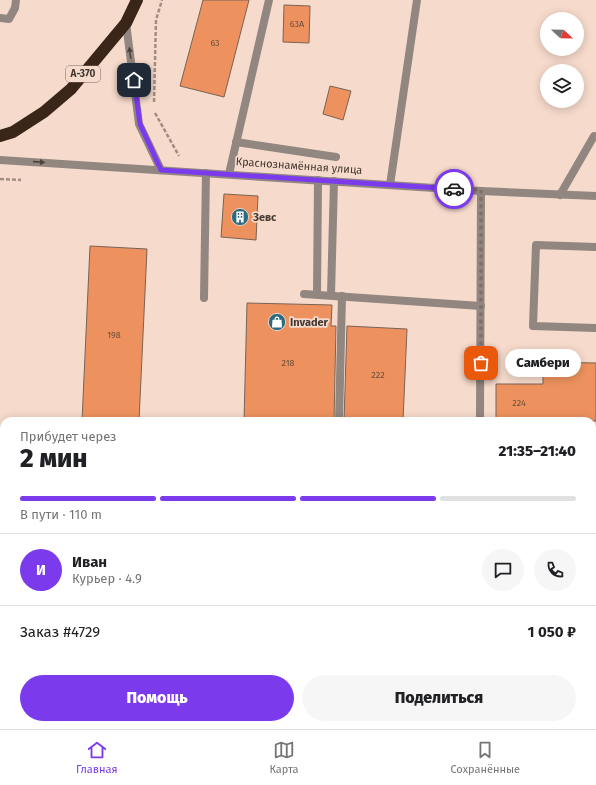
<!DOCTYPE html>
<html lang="ru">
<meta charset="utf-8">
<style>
body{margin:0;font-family:"Fira Sans",sans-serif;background:#f6f6f6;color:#202124;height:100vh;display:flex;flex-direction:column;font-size:15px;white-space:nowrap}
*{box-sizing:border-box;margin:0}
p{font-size:13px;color:#757577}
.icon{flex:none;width:22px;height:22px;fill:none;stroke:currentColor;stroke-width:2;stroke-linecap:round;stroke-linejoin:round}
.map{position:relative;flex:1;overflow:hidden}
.details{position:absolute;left:0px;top:417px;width:596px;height:312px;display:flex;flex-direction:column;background:#fff;border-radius:12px 12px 0 0;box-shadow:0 2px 10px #0003}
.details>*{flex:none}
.needle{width:26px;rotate:112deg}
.tools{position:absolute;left:540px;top:12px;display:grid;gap:8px}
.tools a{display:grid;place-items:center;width:44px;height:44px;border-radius:50%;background:#fff;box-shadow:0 2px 10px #0003;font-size:20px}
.pin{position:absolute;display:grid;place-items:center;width:34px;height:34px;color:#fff;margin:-17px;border-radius:8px;box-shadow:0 2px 6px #0006}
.courier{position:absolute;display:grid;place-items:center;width:40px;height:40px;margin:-20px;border:3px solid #7c3aed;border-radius:50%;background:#fff;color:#222;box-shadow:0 1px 5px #0007}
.bubble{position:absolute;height:28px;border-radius:14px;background:#fff;box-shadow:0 2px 10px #0003;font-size:13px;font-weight:800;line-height:28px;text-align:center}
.summary em{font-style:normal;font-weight:800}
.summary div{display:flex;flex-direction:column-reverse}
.summary{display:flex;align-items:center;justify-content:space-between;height:68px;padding:0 20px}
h1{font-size:26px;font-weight:800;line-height:30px}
.bar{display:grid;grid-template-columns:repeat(4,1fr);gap:6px 4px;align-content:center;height:48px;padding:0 20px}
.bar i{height:5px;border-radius:3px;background:#e0e0e0}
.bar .on{background:#7c3aed}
.bar p{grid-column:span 4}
.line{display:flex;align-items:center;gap:10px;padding:0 20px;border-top:1px solid #e0e0e0}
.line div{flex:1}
.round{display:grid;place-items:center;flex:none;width:42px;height:42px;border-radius:21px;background:#f6f6f6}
.button{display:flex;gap:8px;margin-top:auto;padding:8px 20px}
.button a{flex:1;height:46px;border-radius:24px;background:#7c3aed;color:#fff;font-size:16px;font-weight:800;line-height:46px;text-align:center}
.button a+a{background:#f6f6f6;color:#202124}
.tab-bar{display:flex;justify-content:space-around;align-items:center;height:56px;border-top:1px solid #e0e0e0;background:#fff;font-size:11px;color:#757577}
.tab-bar a{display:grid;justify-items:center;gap:2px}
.tab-bar .on{color:#7c3aed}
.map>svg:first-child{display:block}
.building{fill:#ed925e;stroke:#7a6255}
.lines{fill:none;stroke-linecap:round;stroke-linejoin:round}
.path{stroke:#a18d82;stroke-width:2.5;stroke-dasharray:4 2;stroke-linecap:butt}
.lane{stroke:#918680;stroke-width:8}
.street{stroke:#918680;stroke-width:8}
.highway{stroke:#3a2519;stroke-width:12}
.oneway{fill:#4e433d}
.done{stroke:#817067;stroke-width:4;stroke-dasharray:0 7.2}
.route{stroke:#7c3aed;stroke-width:5}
.labels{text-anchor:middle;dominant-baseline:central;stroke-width:3.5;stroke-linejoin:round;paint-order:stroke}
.number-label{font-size:9px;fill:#6d4e3c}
.shield{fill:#f6dacb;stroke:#78685f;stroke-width:1}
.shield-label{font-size:10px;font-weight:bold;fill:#423731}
.street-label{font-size:11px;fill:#423731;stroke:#f6dacb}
.poi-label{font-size:11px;font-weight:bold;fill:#423731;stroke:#f6dacb;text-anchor:start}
</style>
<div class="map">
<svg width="596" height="729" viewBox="0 0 596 729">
<rect width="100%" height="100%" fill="#f6dacb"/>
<g class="building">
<path d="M203,0H249L224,97L180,86Z"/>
<path d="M284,5L310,6L309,43L283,42Z"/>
<path d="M330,86L351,91L343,120L323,114Z"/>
<path d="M224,194L258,196L256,240L221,237Z"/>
<path d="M90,246L147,249L139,421H82Z"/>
<path d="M247,303L332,305L331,326H336L334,421H244Z"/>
<path d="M347,326L407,329L403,421H344Z"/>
<path d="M543,362L596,363V421H496V384H543Z"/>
</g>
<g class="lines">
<g class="path">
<path d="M154,102L156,20L162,0"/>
<path d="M155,113L179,156"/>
<path d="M0,179L21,180"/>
</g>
<g class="lane">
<path d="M0,18L9,19L15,8L16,0"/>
<path d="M236,142L336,157"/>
<path d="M229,174L269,0"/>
<path d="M390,185L417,0"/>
<path d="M560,195L594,136H596"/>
<path d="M596,247L536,245L533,326L596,328"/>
<path d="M304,294L481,306"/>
<path d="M317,294L318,180"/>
<path d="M331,295L334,181"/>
<path d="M204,298L206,173"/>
<path d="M339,421L342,296"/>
<path d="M480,421L481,191"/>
<path d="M592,549H596"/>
</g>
<g class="street">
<path d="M126,23L139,124L161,170"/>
<path d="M0,160L481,191L596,196"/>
</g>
<path class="highway" d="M0,136L13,132L44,112L71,89L126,23L137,0"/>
</g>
<defs><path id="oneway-solid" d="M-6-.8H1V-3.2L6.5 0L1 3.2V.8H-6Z"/></defs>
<g class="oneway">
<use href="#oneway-solid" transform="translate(130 53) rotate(-98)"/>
<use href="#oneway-solid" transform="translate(39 162) rotate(4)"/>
</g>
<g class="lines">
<path class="done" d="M454,189L481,190V363"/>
<path class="route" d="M134,80L140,124L161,170L454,189"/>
</g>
<defs>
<symbol id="building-disc" viewBox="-11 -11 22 22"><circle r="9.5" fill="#2c6a80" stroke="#f6dacb"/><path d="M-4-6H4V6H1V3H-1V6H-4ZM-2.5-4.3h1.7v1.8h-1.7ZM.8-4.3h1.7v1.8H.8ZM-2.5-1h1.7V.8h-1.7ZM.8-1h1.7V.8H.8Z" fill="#fff"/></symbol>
<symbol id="shop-disc" viewBox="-11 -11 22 22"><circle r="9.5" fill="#2c6a80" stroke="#f6dacb"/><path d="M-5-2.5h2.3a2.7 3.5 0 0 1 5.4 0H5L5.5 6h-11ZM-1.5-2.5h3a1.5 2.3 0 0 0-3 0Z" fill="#fff"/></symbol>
</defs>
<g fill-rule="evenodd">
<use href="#building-disc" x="230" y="207" width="20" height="20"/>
<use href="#shop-disc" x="267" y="312" width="20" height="20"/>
</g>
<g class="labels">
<g class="number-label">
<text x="297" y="24">63А</text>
<text x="215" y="43">63</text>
<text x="114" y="335">198</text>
<text x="288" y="363">218</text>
<text x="378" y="375">222</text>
<text x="519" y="403">224</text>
</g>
<rect class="shield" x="66" y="66" width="34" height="16" rx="3"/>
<g class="shield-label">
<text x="83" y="74">А-370</text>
</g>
<g class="street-label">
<text transform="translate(299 166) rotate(4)">Краснознамённая улица</text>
</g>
<g class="poi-label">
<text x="253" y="217">Зевс</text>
<text x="290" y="322">Invader</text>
</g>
</g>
</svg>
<div class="tools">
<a><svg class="needle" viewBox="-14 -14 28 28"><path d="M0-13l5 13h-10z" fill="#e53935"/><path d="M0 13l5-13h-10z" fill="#757577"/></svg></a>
<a><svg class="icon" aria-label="layers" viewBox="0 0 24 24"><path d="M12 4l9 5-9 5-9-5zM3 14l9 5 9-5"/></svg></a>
</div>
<div class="pin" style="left:481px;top:363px;background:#ea580c"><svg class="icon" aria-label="bag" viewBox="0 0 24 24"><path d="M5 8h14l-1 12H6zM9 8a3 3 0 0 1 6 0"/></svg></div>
<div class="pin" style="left:134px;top:80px;background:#1f2937"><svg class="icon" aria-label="home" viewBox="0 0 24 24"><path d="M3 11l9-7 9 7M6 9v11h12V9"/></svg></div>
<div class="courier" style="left:454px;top:189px"><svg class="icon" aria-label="car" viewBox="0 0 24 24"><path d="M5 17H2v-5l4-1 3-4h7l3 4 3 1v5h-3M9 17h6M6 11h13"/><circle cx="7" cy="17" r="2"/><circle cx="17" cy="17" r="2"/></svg></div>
<div class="bubble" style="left:505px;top:349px;width:76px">Самбери</div>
<section class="details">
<div class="summary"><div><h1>2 мин</h1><p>Прибудет через</p></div><em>21:35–21:40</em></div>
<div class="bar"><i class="on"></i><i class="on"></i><i class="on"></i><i></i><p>В пути · 110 m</p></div>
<div class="line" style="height:72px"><b class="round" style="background:#7c3aed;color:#fff">И</b><div><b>Иван</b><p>Курьер · 4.9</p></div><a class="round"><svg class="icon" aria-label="chat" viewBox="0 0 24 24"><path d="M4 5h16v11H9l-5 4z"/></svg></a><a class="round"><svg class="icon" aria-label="phone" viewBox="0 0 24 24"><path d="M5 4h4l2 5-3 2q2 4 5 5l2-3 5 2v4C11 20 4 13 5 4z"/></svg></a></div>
<div class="line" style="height:52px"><div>Заказ #4729</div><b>1 050 ₽</b></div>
<div class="button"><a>Помощь</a><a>Поделиться</a></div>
</section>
</div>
<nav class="tab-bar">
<a class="on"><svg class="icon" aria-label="home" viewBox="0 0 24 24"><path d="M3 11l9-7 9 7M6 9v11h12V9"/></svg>Главная</a>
<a><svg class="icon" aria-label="map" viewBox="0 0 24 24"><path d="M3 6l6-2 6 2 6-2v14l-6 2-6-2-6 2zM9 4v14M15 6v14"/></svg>Карта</a>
<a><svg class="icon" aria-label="saved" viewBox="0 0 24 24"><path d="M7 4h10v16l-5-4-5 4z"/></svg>Сохранённые</a>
</nav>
